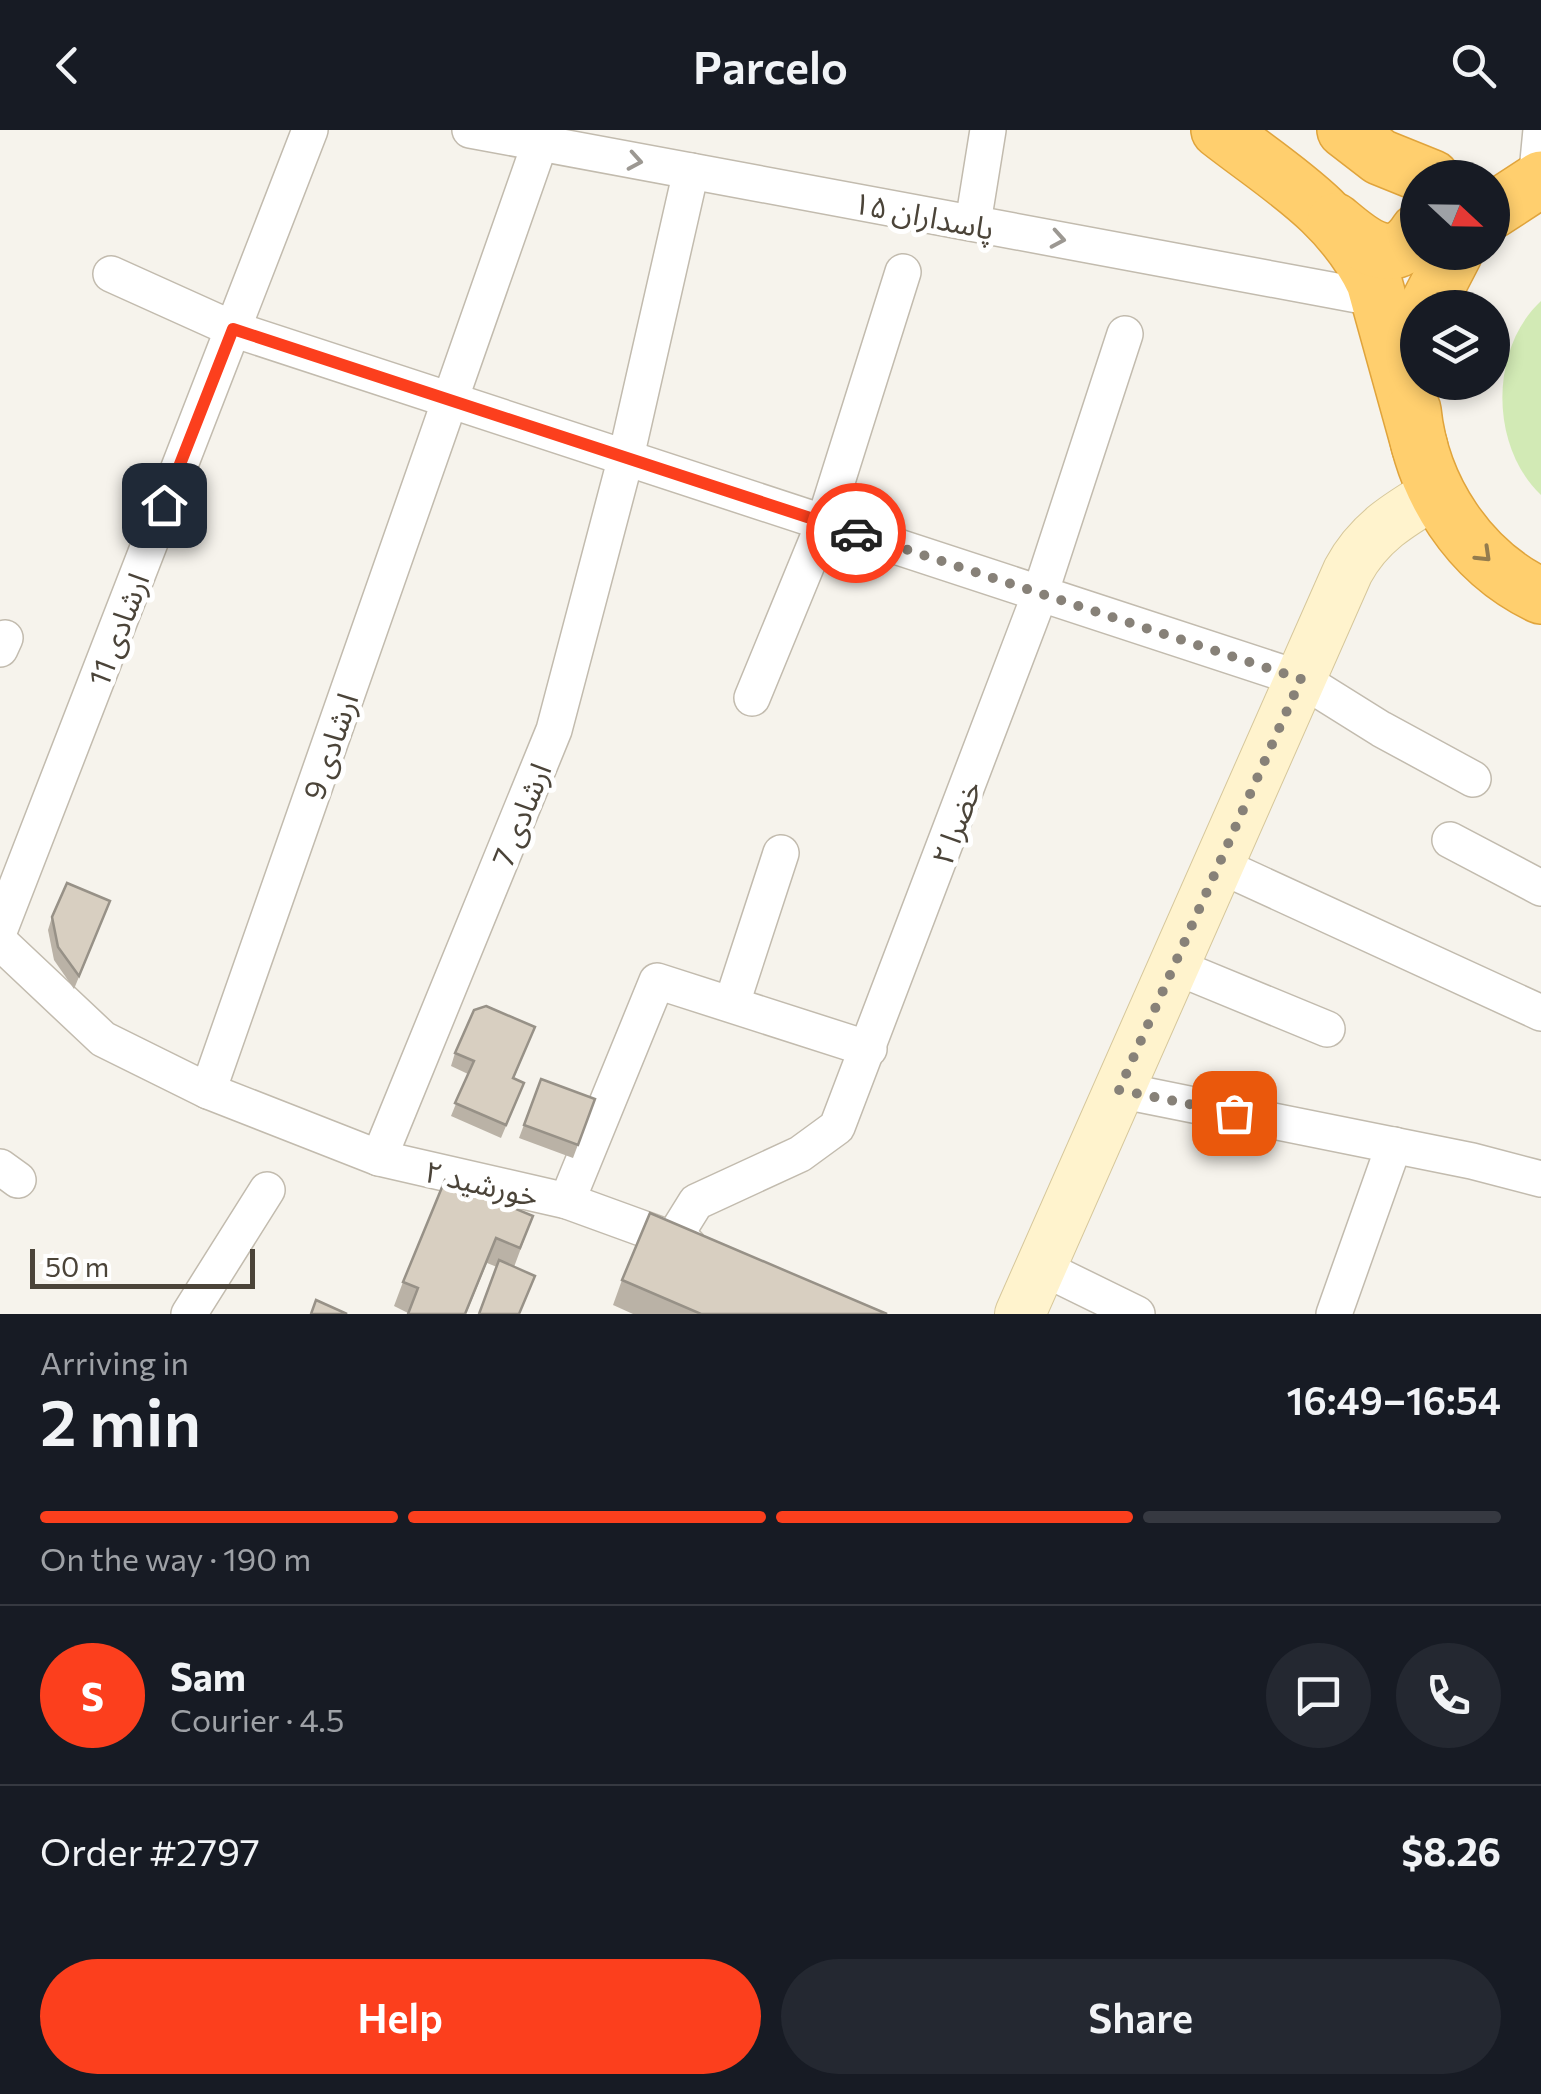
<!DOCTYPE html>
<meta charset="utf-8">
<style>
body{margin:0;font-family:Commissioner,"Noto Sans Arabic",sans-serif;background:#242831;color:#f1f3f6;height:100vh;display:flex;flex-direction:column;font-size:38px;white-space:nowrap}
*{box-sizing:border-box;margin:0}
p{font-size:32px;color:#9ea1a6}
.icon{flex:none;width:55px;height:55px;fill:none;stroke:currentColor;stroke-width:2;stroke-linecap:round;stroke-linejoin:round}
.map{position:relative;height:1184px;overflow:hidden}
.drawer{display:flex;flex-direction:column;background:#171b24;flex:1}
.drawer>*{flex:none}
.needle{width:65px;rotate:112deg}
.buttons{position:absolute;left:1400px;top:30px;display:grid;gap:20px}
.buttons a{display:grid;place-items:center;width:110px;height:110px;border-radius:50%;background:#171b24;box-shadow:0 5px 15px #0003;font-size:50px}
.scale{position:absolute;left:30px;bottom:25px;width:225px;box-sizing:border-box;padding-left:10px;border:5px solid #4b4439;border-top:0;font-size:28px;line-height:35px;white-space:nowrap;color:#4b4439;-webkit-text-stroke:8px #fff;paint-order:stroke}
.pin{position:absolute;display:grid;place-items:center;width:85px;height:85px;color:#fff;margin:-42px;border-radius:20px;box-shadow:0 5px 15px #0006}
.courier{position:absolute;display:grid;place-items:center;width:100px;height:100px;margin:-50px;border:8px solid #fc3f1d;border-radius:50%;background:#fff;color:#222;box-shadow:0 2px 12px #0007}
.head em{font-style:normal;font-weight:600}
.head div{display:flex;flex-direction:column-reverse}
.head{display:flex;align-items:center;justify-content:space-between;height:170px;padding:0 40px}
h1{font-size:65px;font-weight:600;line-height:75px}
.bar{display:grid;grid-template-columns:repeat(4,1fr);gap:15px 10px;align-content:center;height:120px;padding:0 40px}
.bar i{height:12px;border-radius:8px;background:#363941}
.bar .selected{background:#fc3f1d}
.bar p{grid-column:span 4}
.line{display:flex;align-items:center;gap:25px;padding:0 40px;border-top:2px solid #363941}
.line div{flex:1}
.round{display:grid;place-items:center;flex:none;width:105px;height:105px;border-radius:52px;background:#242831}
.cta{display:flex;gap:20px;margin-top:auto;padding:20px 40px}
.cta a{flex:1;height:115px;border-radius:60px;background:#fc3f1d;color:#fff;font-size:40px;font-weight:600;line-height:115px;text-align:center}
.cta a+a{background:#242831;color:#f1f3f6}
header{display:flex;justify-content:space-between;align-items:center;height:130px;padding:0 40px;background:#171b24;font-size:45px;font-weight:600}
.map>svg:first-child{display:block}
.green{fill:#d2eab5}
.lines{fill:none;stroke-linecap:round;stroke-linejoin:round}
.street-casing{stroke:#c2bbae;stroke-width:38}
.secondary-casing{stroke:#d6c79b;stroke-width:52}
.highway-casing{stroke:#e0a43c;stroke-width:58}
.street{stroke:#fff;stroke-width:35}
.secondary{stroke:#fff3cd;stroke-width:50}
.highway{stroke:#ffcf6e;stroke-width:55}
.wall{fill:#bab2a6}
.building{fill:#d8cfc1;stroke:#979187;stroke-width:2.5}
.oneway{stroke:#9c9892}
.oneway2{stroke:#937c4e}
.done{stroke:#878178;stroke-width:10;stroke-dasharray:0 18}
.route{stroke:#fc3f1d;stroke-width:12}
.labels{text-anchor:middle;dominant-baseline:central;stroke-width:10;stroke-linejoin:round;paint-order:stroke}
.street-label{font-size:30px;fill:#4b4439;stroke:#fff}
</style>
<header><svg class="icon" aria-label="back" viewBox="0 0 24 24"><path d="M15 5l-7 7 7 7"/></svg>Parcelo<svg class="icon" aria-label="search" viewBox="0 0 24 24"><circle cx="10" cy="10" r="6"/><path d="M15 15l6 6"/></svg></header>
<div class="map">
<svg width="1541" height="1184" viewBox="0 0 1541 1184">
<rect width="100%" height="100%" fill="#f6f3ec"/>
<path class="green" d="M1541,171V365C1490,317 1489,219 1541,171Z"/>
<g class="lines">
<defs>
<g id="street">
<path d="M470,0L1379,169"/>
<path d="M1536,52L1541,0"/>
<path d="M973,93L988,0"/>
<path d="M111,144L233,199L1301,549L1381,599L1473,649"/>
<path d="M0,519L5,508"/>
<path d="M752,568L824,393L903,142"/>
<path d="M1450,710L1541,758"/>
<path d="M1219,735L1541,883"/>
<path d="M0,799L310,0"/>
<path d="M0,812L103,909L208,961L379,1028L567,1071L688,1115"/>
<path d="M1174,836L1327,899"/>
<path d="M732,873L781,723"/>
<path d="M1119,960L1472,1031L1541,1049"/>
<path d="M208,961L540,13"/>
<path d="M379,1028L554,600L626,327L691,41"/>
<path d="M0,1037L18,1050"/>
<path d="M567,1071L657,851L869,919"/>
<path d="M673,1109L696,1072L800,1024L837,997L1040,464L1125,204"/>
<path d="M1041,1137L1137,1184"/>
<path d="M189,1184L267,1060"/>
<path d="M1334,1184L1394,1015"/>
</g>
<path id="secondary" d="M1020,1184L1348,441C1369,402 1400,384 1437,362"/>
<g id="highway">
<path d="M1219,0C1279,47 1340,81 1374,152L1420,318"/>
<path d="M1345,0L1380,27L1432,48"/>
<path d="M1492,81L1541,49"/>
<path d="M1335,91C1360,112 1392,142 1418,101"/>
<path d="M1426,178L1455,122"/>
<path d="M1413,280C1421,358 1469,432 1541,466"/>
</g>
</defs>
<use href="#street" class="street-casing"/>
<use href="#secondary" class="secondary-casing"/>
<use href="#highway" class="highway-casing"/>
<use href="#street" class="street"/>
<use href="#secondary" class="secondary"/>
<use href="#highway" class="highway"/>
</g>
<g class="wall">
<path d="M110,771L74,859L54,830L48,800L52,787Z"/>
<path d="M535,897L514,948L524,953L501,1008L451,986L468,944L451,936L455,923Z"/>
<path d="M541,949L595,969L573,1028L519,1008Z"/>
<path d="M533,1086L514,1137H497L487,1133L466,1184H408V1183L394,1176L403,1152Z"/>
<path d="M622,1150L887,1184H633L613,1175Z"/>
</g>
<g class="building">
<path d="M67,753L110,771L79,846L58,817L52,787Z"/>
<path d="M486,876L535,897L513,948L524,953L506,995L455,973L474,931L455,923L474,880Z"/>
<path d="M541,949L595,969L578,1015L524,995Z"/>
<path d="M445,1050L533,1086L520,1118L496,1108L465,1184H408L418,1158L403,1152Z"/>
<path d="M650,1083L887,1184H701L622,1150Z"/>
<path d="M499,1130L535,1146L519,1184H479Z"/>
<path d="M316,1170L347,1184H311Z"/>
</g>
<defs><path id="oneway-chevron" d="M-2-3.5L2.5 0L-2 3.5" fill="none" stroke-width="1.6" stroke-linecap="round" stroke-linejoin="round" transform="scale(2.5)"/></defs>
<g class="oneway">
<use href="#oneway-chevron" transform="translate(635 31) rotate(10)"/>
<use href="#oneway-chevron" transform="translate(1058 109) rotate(10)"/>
</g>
<use class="oneway2" href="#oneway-chevron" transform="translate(1484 425) rotate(44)"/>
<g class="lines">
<path class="done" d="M856,403L1301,549L1119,960L1234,983"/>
<path class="route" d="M164,375L233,199L856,403"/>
</g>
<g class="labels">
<g class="street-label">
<text transform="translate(924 84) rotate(11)">پاسداران ۱۵</text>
<text transform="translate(117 499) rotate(-69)">ارشادی 11</text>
<text transform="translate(329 616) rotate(-71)">ارشادی 9</text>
<text transform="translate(520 684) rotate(-68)">ارشادی 7</text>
<text transform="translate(955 692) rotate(-69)">خضرا ۲</text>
<text transform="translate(482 1052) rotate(13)">خورشید ۲</text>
</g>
</g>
</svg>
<div class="buttons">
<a><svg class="needle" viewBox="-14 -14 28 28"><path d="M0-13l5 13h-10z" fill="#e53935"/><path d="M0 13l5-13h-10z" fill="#9ea1a6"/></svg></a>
<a><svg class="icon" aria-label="layers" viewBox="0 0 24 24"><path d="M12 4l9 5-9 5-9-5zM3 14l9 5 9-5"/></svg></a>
</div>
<div class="scale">50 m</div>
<div class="pin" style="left:1234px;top:983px;background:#ea580c"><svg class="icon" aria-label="bag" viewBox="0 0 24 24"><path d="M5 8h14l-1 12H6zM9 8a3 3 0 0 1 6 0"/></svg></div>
<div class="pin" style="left:164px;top:375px;background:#1f2937"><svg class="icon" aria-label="home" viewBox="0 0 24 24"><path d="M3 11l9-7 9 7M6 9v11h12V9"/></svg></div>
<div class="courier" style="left:856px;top:403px"><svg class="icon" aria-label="car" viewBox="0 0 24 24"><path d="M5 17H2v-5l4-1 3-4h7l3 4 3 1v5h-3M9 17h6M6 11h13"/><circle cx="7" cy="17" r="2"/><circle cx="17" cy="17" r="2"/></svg></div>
</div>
<section class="drawer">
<div class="head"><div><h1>2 min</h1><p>Arriving in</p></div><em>16:49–16:54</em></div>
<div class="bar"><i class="selected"></i><i class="selected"></i><i class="selected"></i><i></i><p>On the way · 190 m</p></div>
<div class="line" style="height:180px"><b class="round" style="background:#fc3f1d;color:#fff">S</b><div><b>Sam</b><p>Courier · 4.5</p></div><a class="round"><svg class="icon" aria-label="chat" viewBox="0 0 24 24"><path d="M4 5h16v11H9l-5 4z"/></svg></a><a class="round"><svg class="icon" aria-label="phone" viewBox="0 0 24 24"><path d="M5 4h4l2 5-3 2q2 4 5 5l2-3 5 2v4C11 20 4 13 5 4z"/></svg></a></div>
<div class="line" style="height:130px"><div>Order #2797</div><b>$8.26</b></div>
<div class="cta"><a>Help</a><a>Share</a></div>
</section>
